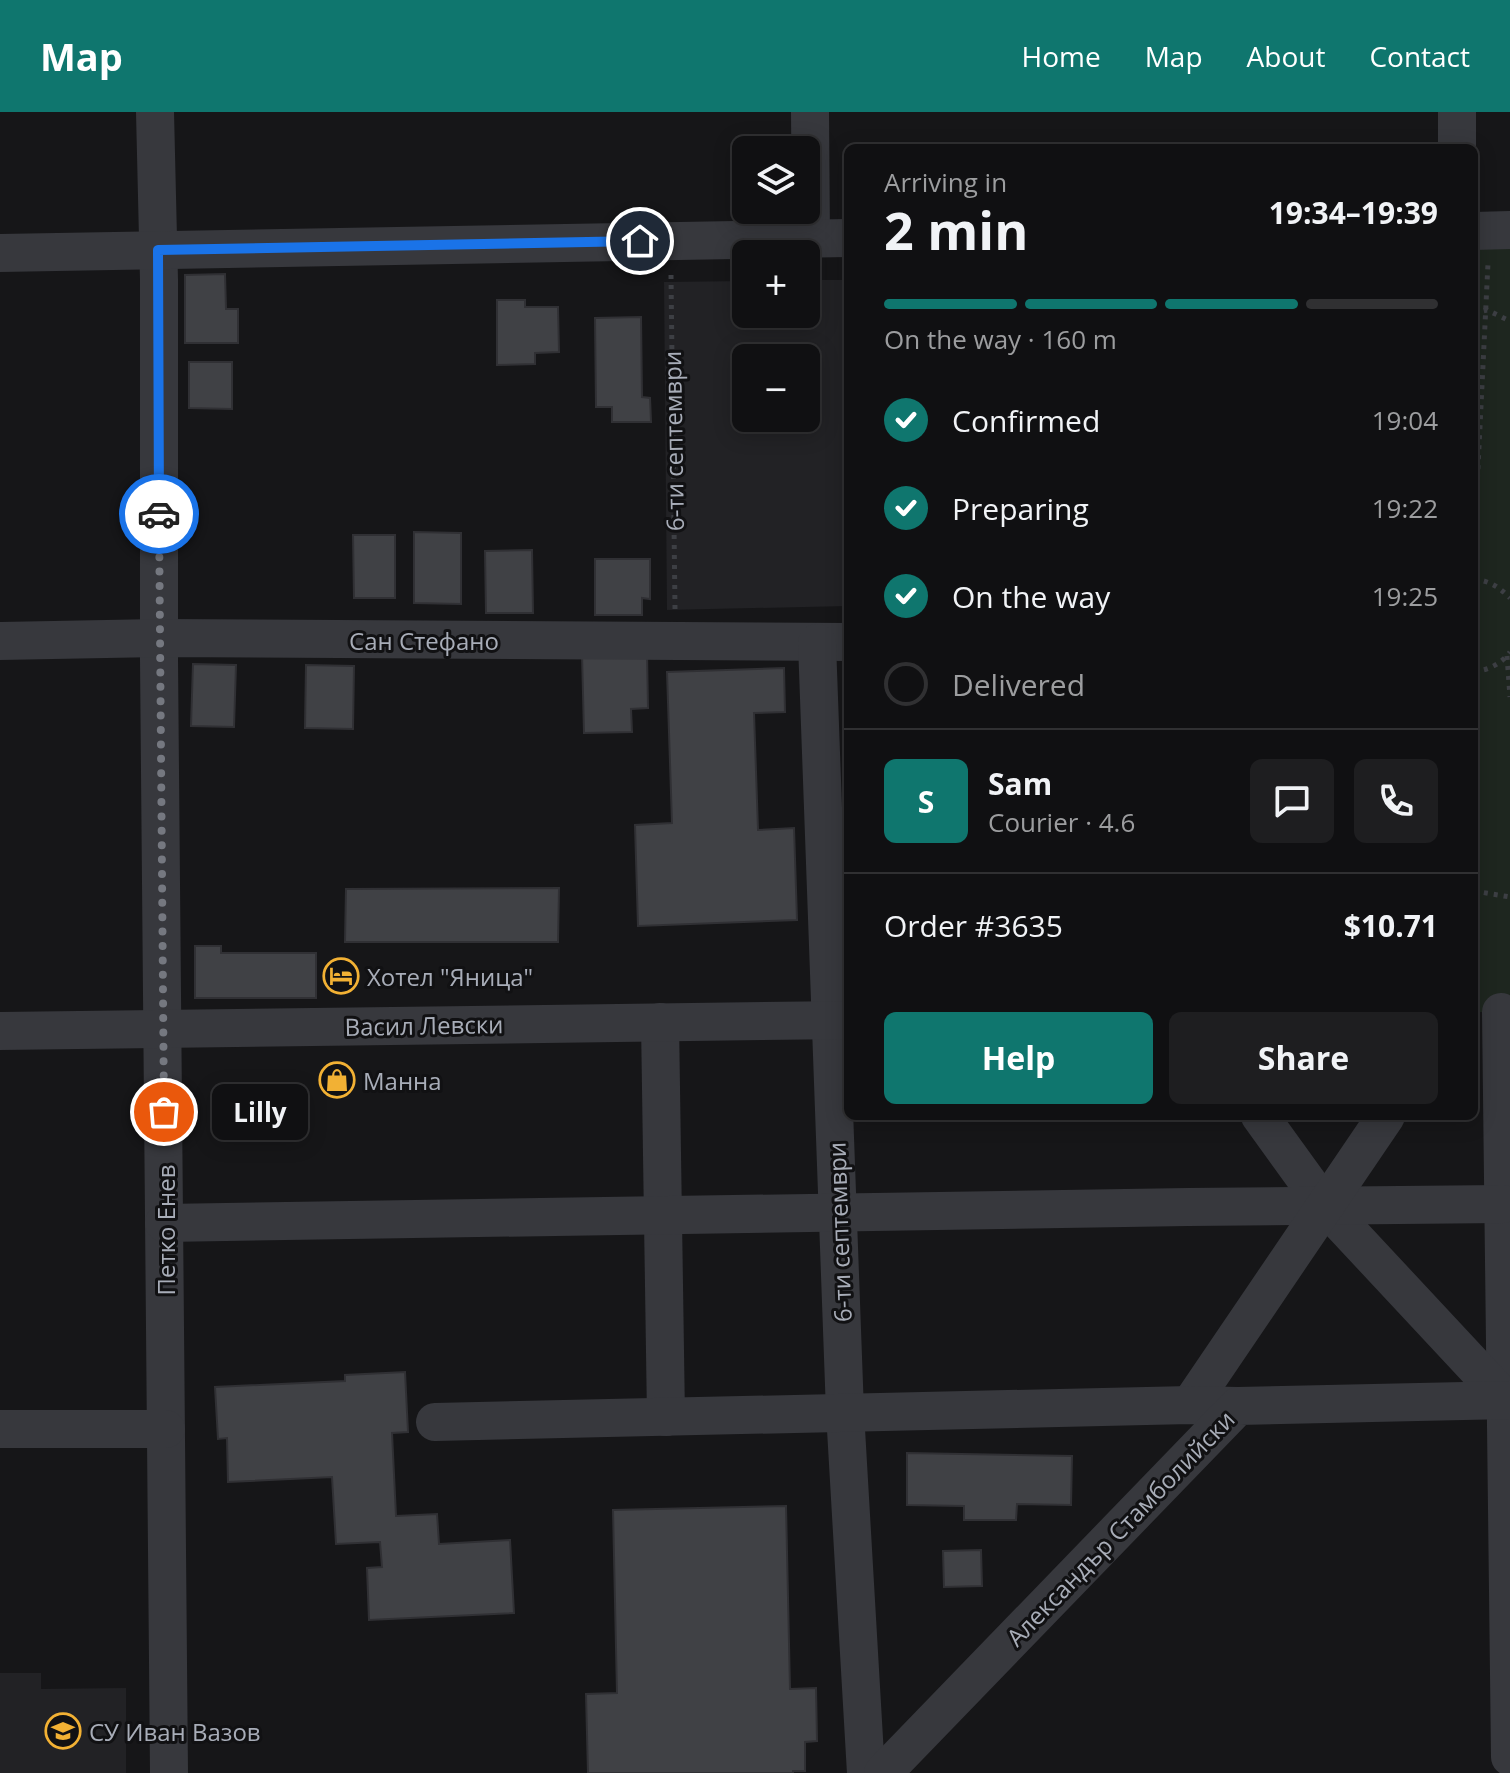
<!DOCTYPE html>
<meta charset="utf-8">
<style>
body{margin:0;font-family:"Open Sans",sans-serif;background:#1e1e20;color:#f1f3f6;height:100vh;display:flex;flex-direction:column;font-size:30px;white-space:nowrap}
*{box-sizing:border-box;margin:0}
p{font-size:26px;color:#9c9d9f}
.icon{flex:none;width:44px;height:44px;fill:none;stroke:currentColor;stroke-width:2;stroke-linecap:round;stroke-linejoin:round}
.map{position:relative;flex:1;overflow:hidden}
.details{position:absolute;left:844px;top:32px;width:634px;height:976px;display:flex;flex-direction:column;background:#101012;border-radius:12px;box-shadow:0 4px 20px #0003,0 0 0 2px #303032}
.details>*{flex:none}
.fabs{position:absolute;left:732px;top:24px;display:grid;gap:16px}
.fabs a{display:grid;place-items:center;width:88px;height:88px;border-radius:12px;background:#101012;box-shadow:0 4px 20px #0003,0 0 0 2px #303032;font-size:40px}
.pin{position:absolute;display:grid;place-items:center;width:68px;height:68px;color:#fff;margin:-34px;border:4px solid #fff;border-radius:50%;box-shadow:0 2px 8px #0007}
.courier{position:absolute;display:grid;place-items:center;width:80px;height:80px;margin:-40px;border:6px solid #1a73e8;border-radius:50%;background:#fff;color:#222;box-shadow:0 2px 10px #0007}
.bubble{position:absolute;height:56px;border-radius:12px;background:#101012;box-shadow:0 4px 20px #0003,0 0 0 2px #303032;font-size:26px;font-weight:700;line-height:56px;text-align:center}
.summary em{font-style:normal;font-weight:700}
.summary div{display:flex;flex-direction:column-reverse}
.summary{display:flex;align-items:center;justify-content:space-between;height:136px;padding:0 40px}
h1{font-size:52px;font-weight:700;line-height:60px}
.bar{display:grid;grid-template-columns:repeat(4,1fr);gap:12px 8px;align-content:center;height:96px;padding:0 40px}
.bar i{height:10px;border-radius:6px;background:#303032}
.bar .selected{background:#0f766e}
.bar p{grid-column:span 4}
.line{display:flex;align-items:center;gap:20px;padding:0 40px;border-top:2px solid #303032}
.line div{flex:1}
.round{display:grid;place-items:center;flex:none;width:84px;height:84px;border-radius:12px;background:#1e1e20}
ol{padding:0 40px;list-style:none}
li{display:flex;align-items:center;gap:24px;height:88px}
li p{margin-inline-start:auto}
li .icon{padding:8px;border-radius:50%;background:#0f766e;color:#fff;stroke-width:4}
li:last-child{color:#9c9d9f}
li i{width:44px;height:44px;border:4px solid #303032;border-radius:50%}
.primary-button{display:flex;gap:16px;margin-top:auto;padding:16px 40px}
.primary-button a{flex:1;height:92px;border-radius:12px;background:#0f766e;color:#fff;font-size:32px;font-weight:700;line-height:92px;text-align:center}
.primary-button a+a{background:#1e1e20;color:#f1f3f6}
header{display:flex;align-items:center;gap:48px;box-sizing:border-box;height:112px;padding:0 40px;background:#0f766e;color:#fff}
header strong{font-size:38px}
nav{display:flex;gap:44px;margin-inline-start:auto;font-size:28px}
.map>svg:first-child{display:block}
.built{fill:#222225;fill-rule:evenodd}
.green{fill:#1e261f}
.building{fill:#404145;stroke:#303034;stroke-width:2}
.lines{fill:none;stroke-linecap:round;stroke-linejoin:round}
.path{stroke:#3d3f44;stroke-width:5;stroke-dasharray:4 6;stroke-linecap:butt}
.minor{stroke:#37383d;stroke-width:38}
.done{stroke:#757880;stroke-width:8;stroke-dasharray:0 14.4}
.route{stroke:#1a73e8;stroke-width:10}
.labels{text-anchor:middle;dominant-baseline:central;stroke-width:6;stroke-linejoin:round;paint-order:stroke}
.street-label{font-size:24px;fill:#a8adb8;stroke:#111113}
.poi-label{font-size:24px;fill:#a8adb8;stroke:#111113;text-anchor:start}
</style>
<header>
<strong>Map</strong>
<nav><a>Home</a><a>Map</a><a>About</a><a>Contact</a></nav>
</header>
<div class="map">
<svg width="1510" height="1661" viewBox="0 0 1510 1661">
<rect width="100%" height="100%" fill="#161618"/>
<g class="built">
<path d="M806,168H848V494L667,498L664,170L746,169V202H806ZM746,246H806V306H746Z"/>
<path d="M0,1561H41V1577L126,1576V1661H0Z"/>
</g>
<path class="green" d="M1510,118V900H1474V119Z"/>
<g class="building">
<path d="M225,162L226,197H238V231H185V163Z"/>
<path d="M497,188H525V195H558L559,240L535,241V252L497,253Z"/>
<path d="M641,205L642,285L650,286L651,310H612V295H596L595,206Z"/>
<path d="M189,250H232V297L189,296Z"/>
<path d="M414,420L461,421V492L414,491Z"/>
<path d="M353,423H395V486H354Z"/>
<path d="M532,438L533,501H486L485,439Z"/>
<path d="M595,447H650V487L642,486V503H595Z"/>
<path d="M647,541L648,596L631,597L632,620L584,621L582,542Z"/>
<path d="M193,552L236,553L234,615L191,614Z"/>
<path d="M306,553L354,554L353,617L305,616Z"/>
<path d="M784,556L785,600L754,601L758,718L794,716L797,808L638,814L635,713L672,711L667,560Z"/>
<path d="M834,733H848V828L837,829Z"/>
<path d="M559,776L558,830H345L346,777Z"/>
<path d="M195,834H221V841H316V886H195Z"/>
<path d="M405,1260L408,1320L392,1321L396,1404L437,1402L439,1432L510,1428L514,1501L369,1508L367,1456L382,1455L380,1430L336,1432L332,1365L228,1370L227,1326L218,1327L215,1275L345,1269V1263Z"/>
<path d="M907,1341L1072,1344L1071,1393L1017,1392L1016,1408H964V1394L907,1393Z"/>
<path d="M786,1394L790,1577L816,1576L817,1629L805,1630V1659H793V1661H588L586,1582L617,1581L613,1398Z"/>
<path d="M981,1438L982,1474L944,1475L943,1439Z"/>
</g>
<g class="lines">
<g class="path">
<path d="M671,163L675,497"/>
<path d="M1474,201L1487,198L1510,209"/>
<path d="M1474,437L1488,151"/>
<path d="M1474,467C1490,469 1499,475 1510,486"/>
<path d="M1507,544L1510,585"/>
<path d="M1474,559C1488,559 1502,551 1510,540"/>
<path d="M1474,779L1510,785"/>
</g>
<g class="minor">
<path d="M155,0L159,168V548L169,1661"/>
<path d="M810,0L811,126"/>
<path d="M1457,36V0"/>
<path d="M1474,119L1510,118"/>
<path d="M0,141L848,126"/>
<path d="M0,529L159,526L848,530"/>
<path d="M817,531L845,1300L866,1661"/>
<path d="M1501,900L1510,1645"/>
<path d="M660,910L666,1305"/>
<path d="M0,919L848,908"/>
<path d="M1260,1004L1325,1094L1506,1288"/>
<path d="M164,1111L1188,1095L1503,1092"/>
<path d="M1190,1293L1386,1004"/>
<path d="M435,1310L1190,1293L1238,1294"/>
<path d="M0,1317H166"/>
<path d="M883,1661L1238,1294L1510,1288"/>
</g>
</g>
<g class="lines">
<path class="done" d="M159,402L164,1000"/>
<path class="route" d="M159,402L158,138L640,129"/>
</g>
<defs>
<symbol id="hotel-ring" viewBox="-11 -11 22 22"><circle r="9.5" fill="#111113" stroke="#f2b134" stroke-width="1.5"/><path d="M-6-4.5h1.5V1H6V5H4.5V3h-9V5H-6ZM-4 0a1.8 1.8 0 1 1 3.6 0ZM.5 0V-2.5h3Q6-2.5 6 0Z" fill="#f2b134"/></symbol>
<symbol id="shop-ring" viewBox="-11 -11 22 22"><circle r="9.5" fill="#111113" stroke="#f2b134" stroke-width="1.5"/><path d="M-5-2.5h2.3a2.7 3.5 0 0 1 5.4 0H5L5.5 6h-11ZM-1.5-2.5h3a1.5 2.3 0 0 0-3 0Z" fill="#f2b134"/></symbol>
<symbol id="school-ring" viewBox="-11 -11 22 22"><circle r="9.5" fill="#111113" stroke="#f2b134" stroke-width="1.5"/><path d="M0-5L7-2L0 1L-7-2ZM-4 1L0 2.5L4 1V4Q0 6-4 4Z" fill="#f2b134"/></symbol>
</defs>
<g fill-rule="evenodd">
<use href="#hotel-ring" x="321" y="844" width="40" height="40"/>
<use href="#shop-ring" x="317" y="948" width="40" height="40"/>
<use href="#school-ring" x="43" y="1599" width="40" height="40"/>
</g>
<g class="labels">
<g class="street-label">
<text transform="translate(673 329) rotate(-91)">6-ти септември</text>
<text x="424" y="528">Сан Стефано</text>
<text transform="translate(424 913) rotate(-1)">Васил Левски</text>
<text transform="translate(165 1118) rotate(-90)">Петко Енев</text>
<text transform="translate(839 1120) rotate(-92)">6-ти септември</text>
<text transform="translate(1120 1416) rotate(-46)">Александър Стамболийски</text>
</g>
<g class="poi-label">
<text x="367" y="864">Хотел "Яница"</text>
<text x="363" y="968">Манна</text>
<text x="89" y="1619">СУ Иван Вазов</text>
</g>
</g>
</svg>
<div class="fabs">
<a><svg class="icon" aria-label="layers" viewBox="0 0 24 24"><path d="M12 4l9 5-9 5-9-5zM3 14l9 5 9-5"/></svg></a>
<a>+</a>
<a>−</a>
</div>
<div class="pin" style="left:164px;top:1000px;background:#ea580c"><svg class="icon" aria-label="bag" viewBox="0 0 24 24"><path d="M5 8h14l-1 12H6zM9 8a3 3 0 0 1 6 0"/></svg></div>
<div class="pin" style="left:640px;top:129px;background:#1f2937"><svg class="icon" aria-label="home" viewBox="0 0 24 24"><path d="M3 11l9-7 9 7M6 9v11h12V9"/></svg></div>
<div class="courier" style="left:159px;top:402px"><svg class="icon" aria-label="car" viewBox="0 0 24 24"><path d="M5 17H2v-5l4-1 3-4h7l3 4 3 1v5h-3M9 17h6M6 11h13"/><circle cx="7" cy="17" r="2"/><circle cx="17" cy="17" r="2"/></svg></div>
<div class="bubble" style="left:212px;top:972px;width:96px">Lilly</div>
<section class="details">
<div class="summary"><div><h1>2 min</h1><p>Arriving in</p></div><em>19:34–19:39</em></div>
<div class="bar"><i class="selected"></i><i class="selected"></i><i class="selected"></i><i></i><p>On the way · 160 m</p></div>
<ol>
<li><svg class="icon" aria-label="check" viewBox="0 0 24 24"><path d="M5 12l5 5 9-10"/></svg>Confirmed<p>19:04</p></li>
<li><svg class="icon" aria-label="check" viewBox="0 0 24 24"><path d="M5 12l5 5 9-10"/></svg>Preparing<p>19:22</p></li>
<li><svg class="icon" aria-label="check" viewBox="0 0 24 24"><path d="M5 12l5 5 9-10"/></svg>On the way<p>19:25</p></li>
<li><i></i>Delivered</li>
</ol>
<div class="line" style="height:144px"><b class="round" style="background:#0f766e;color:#fff">S</b><div><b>Sam</b><p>Courier · 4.6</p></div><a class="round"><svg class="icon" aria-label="chat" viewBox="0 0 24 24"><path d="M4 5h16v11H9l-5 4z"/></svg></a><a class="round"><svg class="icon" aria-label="phone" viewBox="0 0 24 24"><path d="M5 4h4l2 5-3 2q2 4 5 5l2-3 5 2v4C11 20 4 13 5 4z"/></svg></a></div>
<div class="line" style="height:104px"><div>Order #3635</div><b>$10.71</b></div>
<div class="primary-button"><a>Help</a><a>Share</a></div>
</section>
</div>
